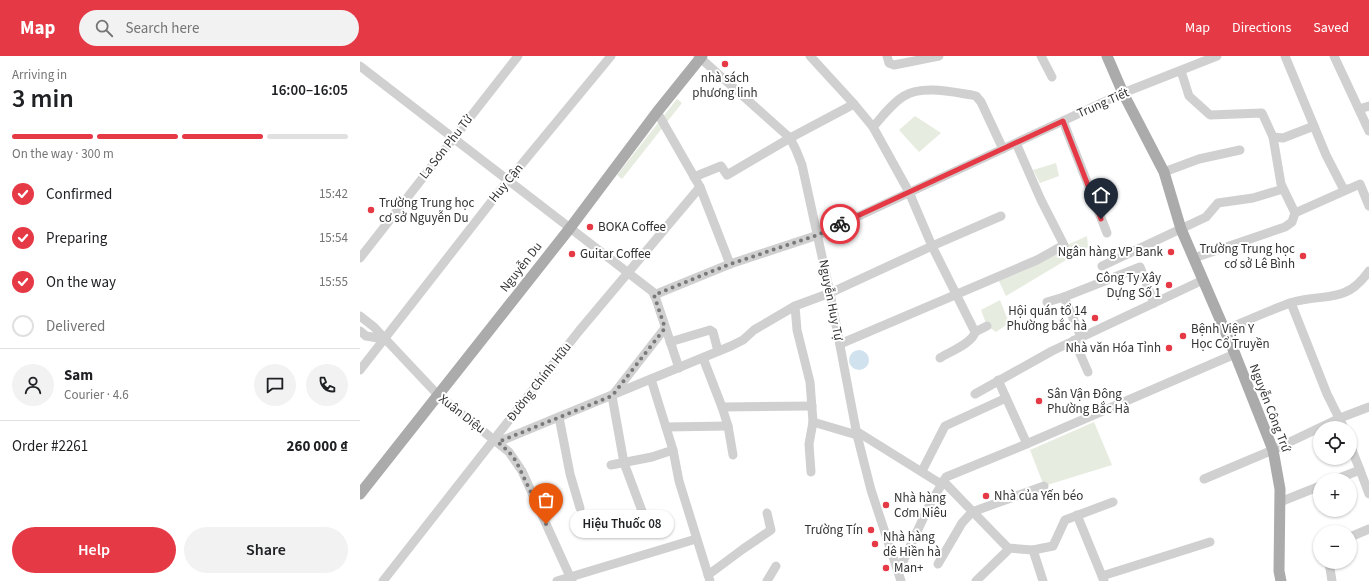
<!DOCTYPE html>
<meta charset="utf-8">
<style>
body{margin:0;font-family:"Source Sans 3",sans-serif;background:#f2f2f2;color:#202124;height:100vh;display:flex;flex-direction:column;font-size:15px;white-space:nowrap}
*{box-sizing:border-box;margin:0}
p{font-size:13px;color:#757577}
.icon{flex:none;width:22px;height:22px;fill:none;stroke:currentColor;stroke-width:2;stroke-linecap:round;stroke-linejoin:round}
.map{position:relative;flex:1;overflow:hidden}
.side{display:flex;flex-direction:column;background:#fff;width:360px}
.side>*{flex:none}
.buttons{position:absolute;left:953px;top:365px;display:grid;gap:8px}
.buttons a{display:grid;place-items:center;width:44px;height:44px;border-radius:50%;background:#fff;box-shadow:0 1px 3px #0004;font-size:20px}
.pin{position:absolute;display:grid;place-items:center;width:34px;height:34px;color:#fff;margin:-41px -17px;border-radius:50% 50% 50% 0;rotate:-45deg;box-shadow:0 0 4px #0007}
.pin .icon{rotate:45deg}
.courier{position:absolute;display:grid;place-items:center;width:40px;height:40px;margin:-20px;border:3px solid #e63946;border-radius:50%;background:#fff;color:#222;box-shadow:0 1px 5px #0007}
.bubble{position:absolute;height:28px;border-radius:14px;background:#fff;box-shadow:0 1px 3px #0004;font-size:13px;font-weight:600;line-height:28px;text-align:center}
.headline em{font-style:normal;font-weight:600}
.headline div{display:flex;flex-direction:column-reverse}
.headline{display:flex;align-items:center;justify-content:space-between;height:68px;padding:0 12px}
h1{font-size:26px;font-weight:600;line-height:30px}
.bar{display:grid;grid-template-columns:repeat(4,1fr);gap:6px 4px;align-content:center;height:48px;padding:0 12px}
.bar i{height:5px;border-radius:3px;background:#e0e0e0}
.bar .current{background:#e63946}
.bar p{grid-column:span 4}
.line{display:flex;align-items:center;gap:10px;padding:0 12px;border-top:1px solid #e0e0e0}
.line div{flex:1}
.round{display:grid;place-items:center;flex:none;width:42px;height:42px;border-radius:21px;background:#f2f2f2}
ol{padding:0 12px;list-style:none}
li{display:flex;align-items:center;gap:12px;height:44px}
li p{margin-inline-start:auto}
li .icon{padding:4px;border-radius:50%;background:#e63946;color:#fff;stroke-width:4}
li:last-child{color:#757577}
li i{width:22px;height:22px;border:2px solid #e0e0e0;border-radius:50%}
.action{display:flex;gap:8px;margin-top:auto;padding:8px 12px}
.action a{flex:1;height:46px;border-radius:24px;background:#e63946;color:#fff;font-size:16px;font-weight:600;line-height:46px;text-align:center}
.action a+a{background:#f2f2f2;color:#202124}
header{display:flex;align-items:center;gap:24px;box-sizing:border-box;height:56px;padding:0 20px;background:#e63946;color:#fff}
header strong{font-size:19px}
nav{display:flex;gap:22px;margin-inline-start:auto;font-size:14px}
.search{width:280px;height:36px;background:#f2f2f2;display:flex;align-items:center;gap:10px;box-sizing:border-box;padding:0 14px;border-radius:22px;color:#757577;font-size:15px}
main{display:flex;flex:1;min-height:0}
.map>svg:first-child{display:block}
.green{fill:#e6ecdf}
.water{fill:#cfe2ee}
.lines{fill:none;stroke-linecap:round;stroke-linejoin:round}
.minor{stroke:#d0d0d0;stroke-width:9}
.major{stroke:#ababab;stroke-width:11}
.done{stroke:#7a7a7a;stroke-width:4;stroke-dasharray:0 7.2}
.route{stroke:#e63946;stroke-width:5}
.poi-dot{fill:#e63946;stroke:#fff;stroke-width:1.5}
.labels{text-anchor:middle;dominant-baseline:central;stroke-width:4;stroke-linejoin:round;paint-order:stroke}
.poi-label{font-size:13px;fill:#333;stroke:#fff;text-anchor:start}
.street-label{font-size:13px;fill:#333;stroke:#fff}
</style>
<header>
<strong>Map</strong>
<div class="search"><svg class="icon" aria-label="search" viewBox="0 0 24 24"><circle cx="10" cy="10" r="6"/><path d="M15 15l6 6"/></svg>Search here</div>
<nav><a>Map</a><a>Directions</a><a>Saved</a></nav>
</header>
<main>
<section class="side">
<div class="headline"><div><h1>3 min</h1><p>Arriving in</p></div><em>16:00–16:05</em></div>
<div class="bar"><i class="current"></i><i class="current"></i><i class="current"></i><i></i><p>On the way · 300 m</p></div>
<ol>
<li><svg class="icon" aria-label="check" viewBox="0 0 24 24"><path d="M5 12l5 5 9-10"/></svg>Confirmed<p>15:42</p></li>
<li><svg class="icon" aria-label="check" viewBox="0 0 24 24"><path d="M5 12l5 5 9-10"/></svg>Preparing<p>15:54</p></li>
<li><svg class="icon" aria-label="check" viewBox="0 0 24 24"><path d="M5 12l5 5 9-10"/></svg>On the way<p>15:55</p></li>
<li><i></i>Delivered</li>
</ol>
<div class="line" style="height:72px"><a class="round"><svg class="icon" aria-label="person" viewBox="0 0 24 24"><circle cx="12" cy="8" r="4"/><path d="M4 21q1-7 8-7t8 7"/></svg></a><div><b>Sam</b><p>Courier · 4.6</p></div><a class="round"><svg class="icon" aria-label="chat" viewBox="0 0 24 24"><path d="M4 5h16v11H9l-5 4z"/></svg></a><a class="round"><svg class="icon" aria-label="phone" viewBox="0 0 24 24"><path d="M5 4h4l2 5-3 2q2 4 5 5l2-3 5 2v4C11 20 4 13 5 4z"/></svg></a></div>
<div class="line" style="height:52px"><div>Order #2261</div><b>260 000 ₫</b></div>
<div class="action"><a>Help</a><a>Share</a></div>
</section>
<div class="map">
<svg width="1009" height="525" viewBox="0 0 1009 525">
<rect width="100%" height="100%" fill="#fff"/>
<g class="green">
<path d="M317,43L322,47L262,123L257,119Z"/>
<path d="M555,60L581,77L559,96L539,74Z"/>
<path d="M696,107L699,120L680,127L673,114Z"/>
<path d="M727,180L728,191L646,240L637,221Z"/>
<path d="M640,244L649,267L636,276L627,270L621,254Z"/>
<path d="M734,366L752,409L684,430L670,394Z"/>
</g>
<circle class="water" cx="499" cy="304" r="10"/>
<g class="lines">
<g class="minor">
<path d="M338,0L430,82L436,94L442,109L470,237L497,379L511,434L541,525"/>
<path d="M527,0L529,7L534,9L579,0"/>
<path d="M681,0L692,21"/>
<path d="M925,0L966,99L983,132L987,133"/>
<path d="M974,0L1009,75"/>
<path d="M0,10L293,236L296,243L319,312"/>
<path d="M821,15L829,40L850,59L902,57L913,81L921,128L935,157L1000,128L1009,150"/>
<path d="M494,48L513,71"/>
<path d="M999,53L1009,50"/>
<path d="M297,56L340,131L370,208"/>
<path d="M703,65L747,177"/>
<path d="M913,81L923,82L954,70"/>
<path d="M804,116L839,103L880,94"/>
<path d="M334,121L361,110L367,119L430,82L494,48L450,0"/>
<path d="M0,202L158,0"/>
<path d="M834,202L925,171L932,166L935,157"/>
<path d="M742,210L846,161L858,147L893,142L923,133"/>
<path d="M294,239L370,208L458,179L763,37L857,0"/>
<path d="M704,241L721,281"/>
<path d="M687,246L704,241L780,211L794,247"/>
<path d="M931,247L967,338L984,372"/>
<path d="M0,260L14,271L78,339L149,396L162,415L212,525"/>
<path d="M865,274C886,265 908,255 930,247C964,236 984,250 1009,215"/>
<path d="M0,275L6,280L24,283"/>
<path d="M615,276L627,270"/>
<path d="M714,284L728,316"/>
<path d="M310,286L350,274L353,276L358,295"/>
<path d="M480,288L677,204L704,189L681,144L656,87"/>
<path d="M343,302L362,351L368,370L373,399"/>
<path d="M580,302C589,296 613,287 615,276L572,190L549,136L513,71C522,61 532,47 544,40C562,29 592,36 612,39L616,40L621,46L643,93"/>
<path d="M0,314L142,132L251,0"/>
<path d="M291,323L313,394L319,425L350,525"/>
<path d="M638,324L667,388"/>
<path d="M615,338L692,295L843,224"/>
<path d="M362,351L452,350"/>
<path d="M199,361L210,418L220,452"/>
<path d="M453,366L497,379"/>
<path d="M306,371L368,370"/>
<path d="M496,375L581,428"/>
<path d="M138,386L371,290L383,284L394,274L435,250"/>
<path d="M990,389L1000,414"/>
<path d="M251,409L292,401L313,394"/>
<path d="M562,415L585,370L646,342"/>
<path d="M451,416L449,388L453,366L450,326L437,274L435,250L470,237L572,190L641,160"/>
<path d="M844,423L913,394L980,362L1009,351"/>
<path d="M974,424L1000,414L1009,438"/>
<path d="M583,425L648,492L673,494L693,490L705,464L753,446"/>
<path d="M920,446L960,430"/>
<path d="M717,459L744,525"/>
<path d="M285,463L264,407L252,340L305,272"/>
<path d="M990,481L1009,473"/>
<path d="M673,494L683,525"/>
<path d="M969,506L972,525"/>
<path d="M578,508L602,467L612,456L684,430"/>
<path d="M538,516L570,448L586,421L657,392L875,298"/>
<path d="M348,519L383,493L411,474L407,457"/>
<path d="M742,520L850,486"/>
<path d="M23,525L219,275L340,131"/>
<path d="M197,525L336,483"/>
<path d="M407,525L416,510"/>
<path d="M616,525L647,495L648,492"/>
</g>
<g class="major">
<path d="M747,0L763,37L804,116L821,173L875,298L913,394L920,433L919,515L921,525"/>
<path d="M0,438L210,172L297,56L342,0"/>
</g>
</g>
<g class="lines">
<path class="done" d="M186,468L156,405L149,396L138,386L252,340L305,272L294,239L370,208L458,179L480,168"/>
<path class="route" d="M480,168L703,65L741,163"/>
</g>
<g class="poi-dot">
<circle cx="365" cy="8" r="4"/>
<circle cx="11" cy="154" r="4"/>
<circle cx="230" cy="171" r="4"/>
<circle cx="811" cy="196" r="4"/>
<circle cx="212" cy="198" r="4"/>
<circle cx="943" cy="200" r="4"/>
<circle cx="809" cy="229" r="4"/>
<circle cx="735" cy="262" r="4"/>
<circle cx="823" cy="280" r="4"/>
<circle cx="809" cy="292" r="4"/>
<circle cx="679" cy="345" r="4"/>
<circle cx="626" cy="440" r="4"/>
<circle cx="526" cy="449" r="4"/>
<circle cx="511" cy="474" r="4"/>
<circle cx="515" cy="488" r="4"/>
<circle cx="526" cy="512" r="4"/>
</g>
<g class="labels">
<g class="poi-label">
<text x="365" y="22" text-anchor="middle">nhà sách<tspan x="365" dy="15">phương linh</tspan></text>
<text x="19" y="147">Trường Trung học<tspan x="19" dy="15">cơ sở Nguyễn Du</tspan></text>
<text x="238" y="171">BOKA Coffee</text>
<text x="935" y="193" text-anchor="end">Trường Trung học<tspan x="935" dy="15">cơ sở Lê Bình</tspan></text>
<text x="803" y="196" text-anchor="end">Ngân hàng VP Bank</text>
<text x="220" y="198">Guitar Coffee</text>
<text x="801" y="222" text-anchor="end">Công Ty Xây<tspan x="801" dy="15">Dựng Số 1</tspan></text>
<text x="727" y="255" text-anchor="end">Hội quán tổ 14<tspan x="727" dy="15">Phường bắc hà</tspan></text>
<text x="831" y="273">Bệnh Viện Y<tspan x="831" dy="15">Học Cổ Truyền</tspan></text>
<text x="801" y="292" text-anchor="end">Nhà văn Hóa Tỉnh</text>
<text x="687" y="338">Sân Vận Động<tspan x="687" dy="15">Phường Bắc Hà</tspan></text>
<text x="634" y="440">Nhà của Yến béo</text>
<text x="534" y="442">Nhà hàng<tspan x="534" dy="15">Cơm Niêu</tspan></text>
<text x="503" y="474" text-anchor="end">Trường Tín</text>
<text x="523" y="481">Nhà hàng<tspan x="523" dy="15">dê Hiền hà</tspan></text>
<text x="534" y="512">Man+</text>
</g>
<g class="street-label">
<text transform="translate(743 47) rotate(-24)">Trung Tiết</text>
<text transform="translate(86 91) rotate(-52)">La Sơn Phu Tử</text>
<text transform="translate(146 127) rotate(-51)">Huy Cận</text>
<text transform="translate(161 211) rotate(-52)">Nguyễn Du</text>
<text transform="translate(471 244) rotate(79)">Nguyễn Huy Tự</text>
<text transform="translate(179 326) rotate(-52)">Đường Chính Hữu</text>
<text transform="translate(910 352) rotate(69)">Nguyễn Công Trứ</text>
<text transform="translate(102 358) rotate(38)">Xuân Diệu</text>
</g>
</g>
</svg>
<div class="buttons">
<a><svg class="icon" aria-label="locate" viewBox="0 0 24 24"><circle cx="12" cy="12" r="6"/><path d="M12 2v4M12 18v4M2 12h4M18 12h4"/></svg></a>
<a>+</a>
<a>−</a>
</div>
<div class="pin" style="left:186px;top:468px;background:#ea580c"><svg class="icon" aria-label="bag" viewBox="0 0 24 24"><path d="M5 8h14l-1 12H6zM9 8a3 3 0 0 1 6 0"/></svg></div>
<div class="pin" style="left:741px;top:163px;background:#1f2937"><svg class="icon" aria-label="home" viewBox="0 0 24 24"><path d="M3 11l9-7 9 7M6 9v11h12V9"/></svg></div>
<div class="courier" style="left:480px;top:168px"><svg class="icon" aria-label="bike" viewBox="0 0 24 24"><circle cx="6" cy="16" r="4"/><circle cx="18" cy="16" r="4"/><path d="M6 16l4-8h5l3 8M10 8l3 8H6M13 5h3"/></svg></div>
<div class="bubble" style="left:210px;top:454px;width:104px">Hiệu Thuốc 08</div>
</div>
</main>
